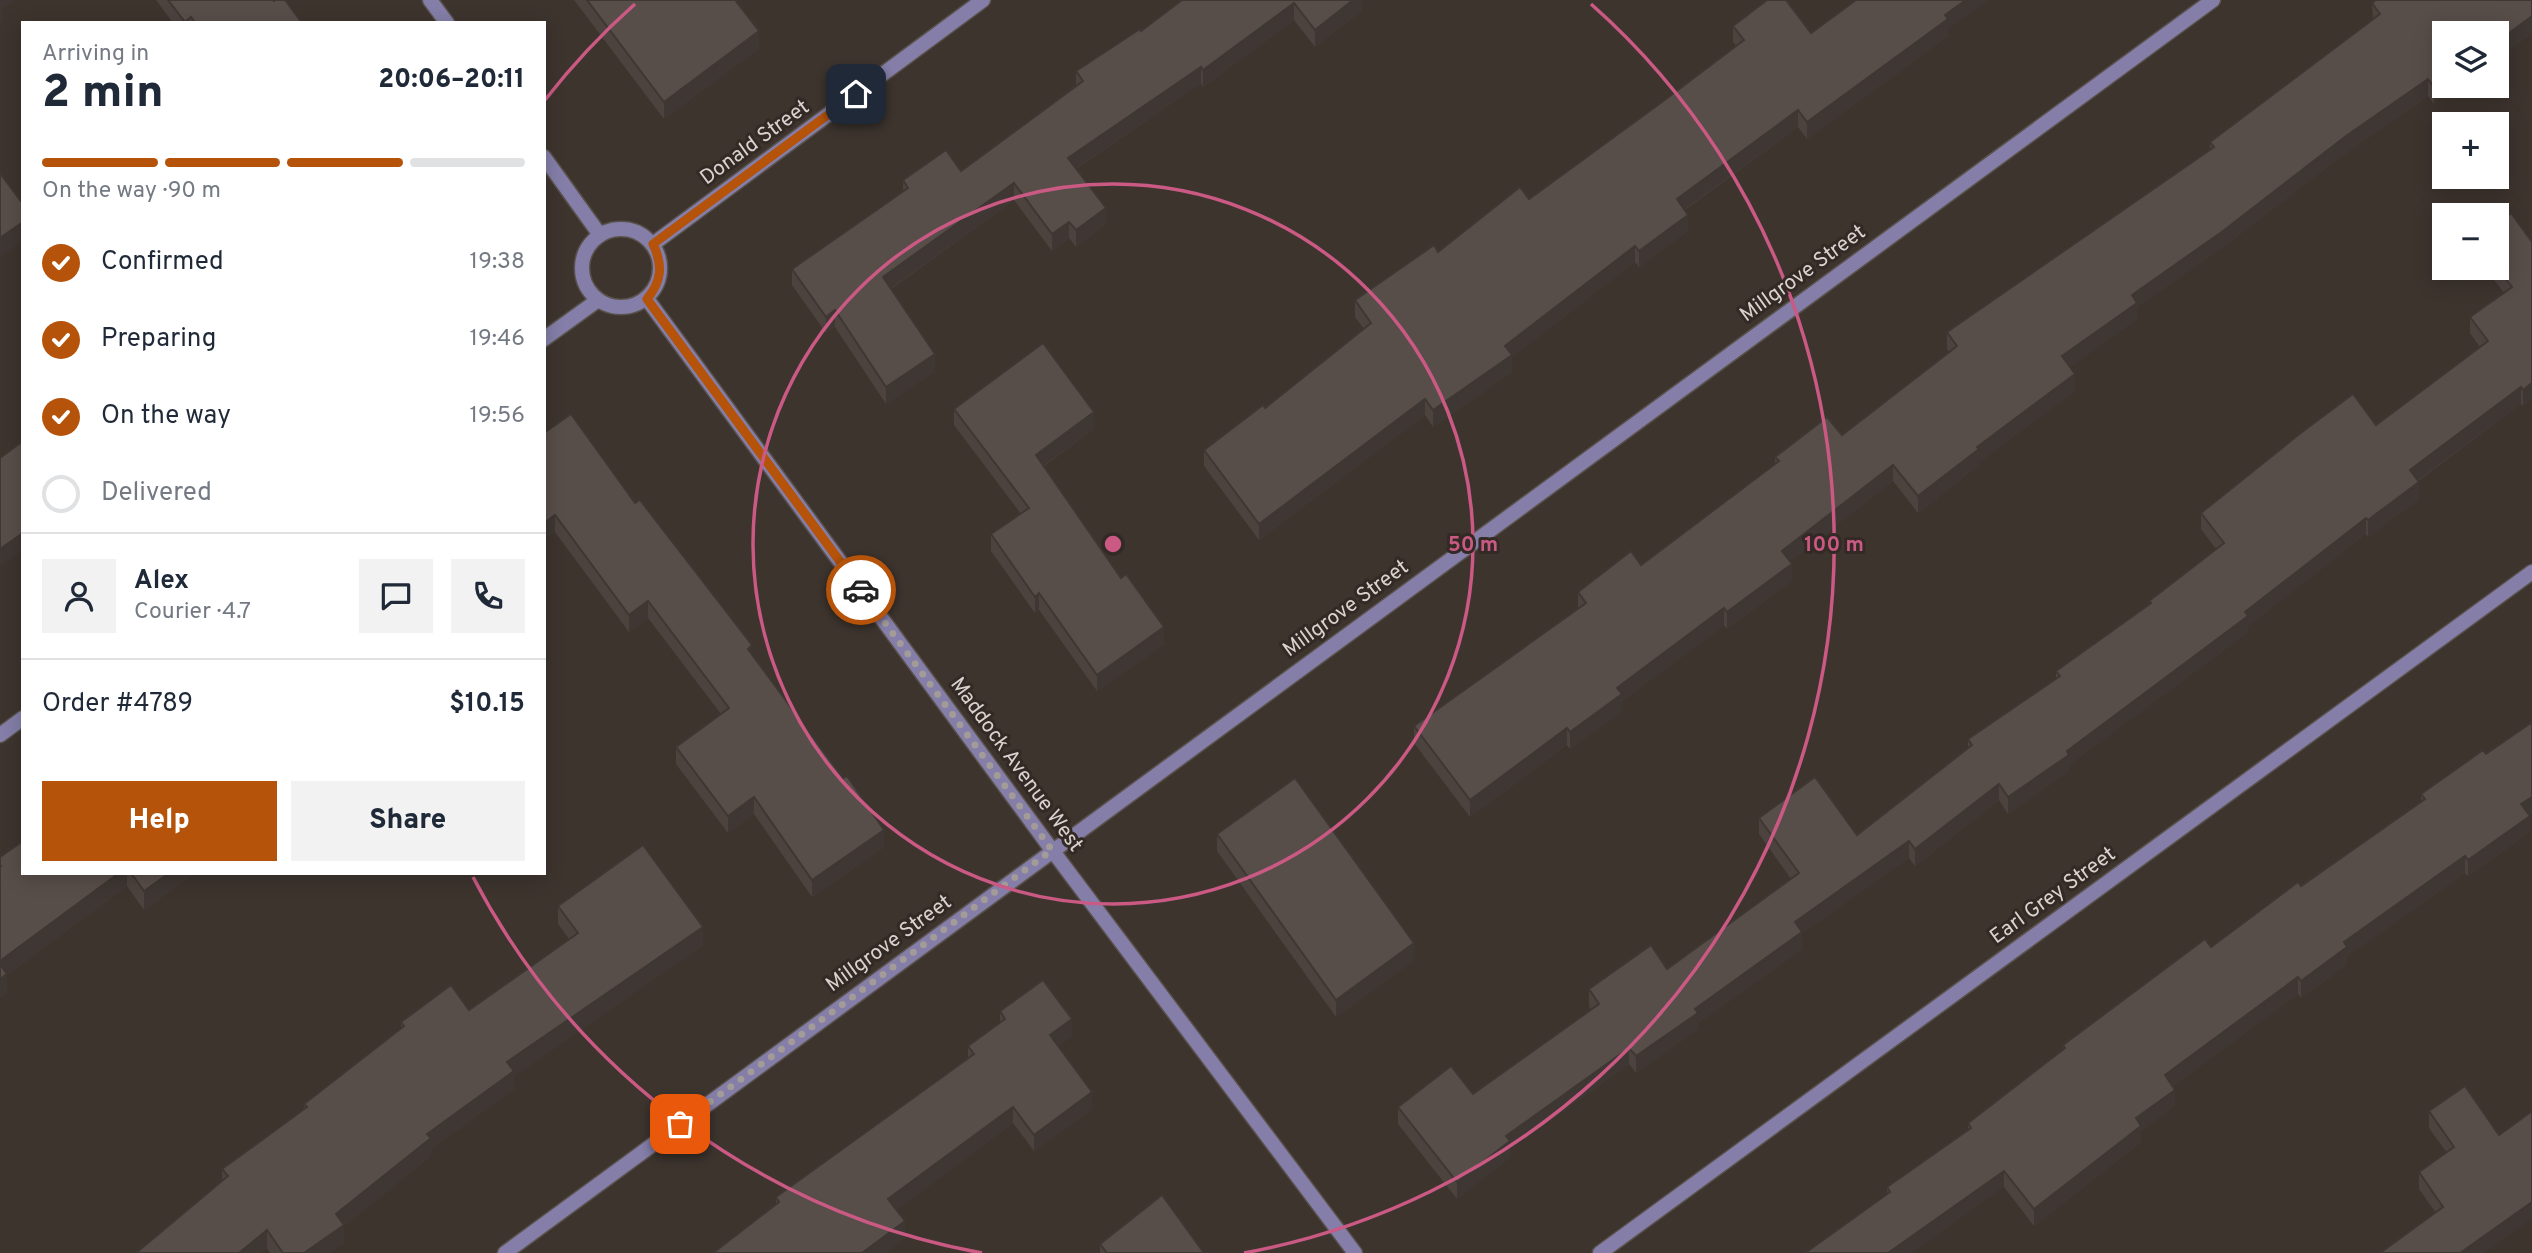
<!DOCTYPE html>
<meta charset="utf-8">
<style>
body{margin:0;font-family:Overpass,sans-serif;background:#f2f2f3;color:#1f2937;height:100vh;display:flex;flex-direction:column;font-size:26px;white-space:nowrap}
*{box-sizing:border-box;margin:0}
p{font-size:23px;color:#747a83}
.icon{flex:none;width:38px;height:38px;fill:none;stroke:currentColor;stroke-width:2;stroke-linecap:round;stroke-linejoin:round}
.map{position:relative;flex:1;overflow:hidden}
.drawer{position:absolute;left:21px;top:21px;width:525px;height:854px;display:flex;flex-direction:column;background:#fff;border-radius:0px;box-shadow:0 4px 18px #0003}
.drawer>*{flex:none}
.controls{position:absolute;left:2432px;top:21px;display:grid;gap:14px}
.controls a{display:grid;place-items:center;width:77px;height:77px;border-radius:0px;background:#fff;box-shadow:0 4px 18px #0003;font-size:35px}
.pin{position:absolute;display:grid;place-items:center;width:60px;height:60px;color:#fff;margin:-30px;border-radius:14px;box-shadow:0 4px 10px #0006}
.courier{position:absolute;display:grid;place-items:center;width:70px;height:70px;margin:-35px;border:5px solid #b45309;border-radius:50%;background:#fff;color:#222;box-shadow:0 2px 9px #0007}
.summary em{font-style:normal;font-weight:800}
.summary div{display:flex;flex-direction:column-reverse}
.summary{display:flex;align-items:center;justify-content:space-between;height:119px;padding:0 21px}
h1{font-size:46px;font-weight:800;line-height:52px}
.bar{display:grid;grid-template-columns:repeat(4,1fr);gap:10px 7px;align-content:center;height:84px;padding:0 21px}
.bar i{height:9px;border-radius:5px;background:#e0e1e3}
.bar .active{background:#b45309}
.bar p{grid-column:span 4}
.line{display:flex;align-items:center;gap:18px;padding:0 21px;border-top:2px solid #e0e1e3}
.line div{flex:1}
.round{display:grid;place-items:center;flex:none;width:74px;height:74px;border-radius:0px;background:#f2f2f3}
ol{padding:0 21px;list-style:none}
li{display:flex;align-items:center;gap:21px;height:77px}
li p{margin-inline-start:auto}
li .icon{padding:7px;border-radius:50%;background:#b45309;color:#fff;stroke-width:4}
li:last-child{color:#747a83}
li i{width:38px;height:38px;border:4px solid #e0e1e3;border-radius:50%}
.action{display:flex;gap:14px;margin-top:auto;padding:14px 21px}
.action a{flex:1;height:80px;border-radius:0px;background:#b45309;color:#fff;font-size:28px;font-weight:800;line-height:80px;text-align:center}
.action a+a{background:#f2f2f3;color:#1f2937}
.map>svg:first-child{display:block}
.lines{fill:none;stroke-linecap:round;stroke-linejoin:round}
.street-casing{stroke:#59514b;stroke-width:17}
.street{stroke:#847ea8;stroke-width:14}
.wall{fill:#4c433f}
.shaded-wall{fill:#3e3733}
.building{fill:#584e49;stroke:#3e3733;stroke-width:2}
.done{stroke:#a29b97;stroke-width:7;stroke-dasharray:0 12.6}
.route{stroke:#b45309;stroke-width:9}
.ring{fill:none;stroke:#ca5984;stroke-width:3.5}
.labels{text-anchor:middle;dominant-baseline:central;stroke-width:6;stroke-linejoin:round;paint-order:stroke}
.street-label{font-size:21px;fill:#d9d3d0;stroke:#332a25}
.centre{fill:#ca5984;stroke:#332a25;stroke-width:3.5}
.ring-label{font-size:21px;text-anchor:middle;font-weight:bold;fill:#ca5984;stroke:#332a25;stroke-width:6;stroke-linejoin:round;paint-order:stroke}
</style>
<div class="map">
<svg width="2532" height="1253" viewBox="0 0 2532 1253">
<rect width="100%" height="100%" fill="#3d342e"/>
<g class="lines">
<defs>
<g id="street">
<path d="M430,0L447,23"/>
<path d="M544,157L600,235"/>
<circle cx="621" cy="268" r="39"/>
<path d="M653,244L983,0"/>
<path d="M647,299L1052,850L1355,1253"/>
<path d="M544,339L598,300"/>
<path d="M0,735L23,718"/>
<path d="M505,1253L2213,0"/>
<path d="M1600,1253L2532,572"/>
</g>
</defs>
<use href="#street" class="street-casing"/>
<use href="#street" class="street"/>
</g>
<g class="wall">
<path d="M156,0H273L302,23H173Z"/>
<path d="M574,0H735L759,48L664,119Z"/>
<path d="M1182,0H1362V10L1315,47L1294,20L1203,87L1201,83L1076,169L1106,224L1076,247L1069,238L1052,251L1014,200L891,289L935,371L886,404L835,327L826,333L792,285V269L903,192V180L961,171L1076,85V71L1141,31Z"/>
<path d="M2372,3L2532,33L2497,58V33L2434,104L2428,96L2346,153L2223,247L2137,307V319L2070,367L2075,391L1979,462V465L1918,513L1893,481L1790,561L1792,581L1727,629L1724,625L1622,701V711L1570,749L1567,745L1470,817L1414,743V726L1578,609V592L1641,565L1775,464V457L1842,435L1949,352L1947,349V332L2210,150V142L2373,20Z"/>
<path d="M1733,26L1811,33L1948,29V36L1807,139L1798,127L1685,210L1688,231L1639,267L1635,262L1512,357V372L1433,427L1425,415L1259,540L1204,466V450L1265,408L1364,329L1355,317V300L1529,199L1662,102L1736,46L1733,42Z"/>
<path d="M2532,242L2523,406L2521,404L2418,481L2419,499L2368,537L2366,534L2248,626V632L2069,765V771L2008,814L1999,800L1915,866L1909,858L1802,933V949L1698,1023V1029L1636,1073L1629,1064L1510,1149V1157L1457,1199L1398,1124V1107L1473,1094L1591,1010L1589,1006V989L1667,969L1791,879L1759,834V818L1857,835L1968,748V739L2056,679V671L2149,605V601L2216,549L2201,529V513L2376,425L2480,347L2470,333V317L2504,293L2485,268H2497Z"/>
<path d="M954,409L1094,429L1044,466L1164,644L1097,691L1039,610L1035,613L991,551V534L1021,514L954,425Z"/>
<path d="M544,433L635,503L752,654L884,847L812,897L754,814L728,833L676,764V747L721,714L648,618L629,632L555,532Z"/>
<path d="M2532,722V814L2529,815L2530,832L2468,876L2465,873L2347,956V964L2301,998L2298,994L2173,1086L2175,1106L2141,1131V1142L2034,1226L2004,1187L1887,1194V1187L1968,1130V1123L2063,1049V1045L2211,947L2421,802V794L2486,754Z"/>
<path d="M1217,834L1414,960L1336,1017L1217,851Z"/>
<path d="M0,857L23,873H194L144,910L127,886L7,975V992L0,997Z"/>
<path d="M558,906L703,945L514,1076V1089L431,1149V1156L344,1226V1243L329,1253H270L222,1181V1169L304,1110V1104L401,1028V1022L469,1010L569,939L558,924Z"/>
<path d="M1000,1011L1072,1036L1058,1046L1092,1109L1034,1151L1013,1123L896,1210L905,1238L884,1253H713L776,1205V1197L968,1058V1046L1000,1023Z"/>
<path d="M2465,1086L2484,1253L2436,1213L2419,1189V1172L2447,1153L2429,1128V1111Z"/>
<path d="M1100,1244L1204,1253H1100Z"/>
</g>
<g class="shaded-wall">
<path d="M0,0H15L2,9V22L0,23Z"/>
<path d="M1353,0H1362V10L1315,47V30Z"/>
<path d="M1966,0H1989L1948,29V36L1807,139V122Z"/>
<path d="M1294,3V20L1203,87V70Z"/>
<path d="M2532,16V33L2497,58V42Z"/>
<path d="M759,31V48L664,119V102Z"/>
<path d="M1201,67V83L1068,174V158Z"/>
<path d="M2428,79V96L2346,153L2223,247L2137,307V319L2062,373V356L2132,295L2346,136Z"/>
<path d="M2445,79V86H2459L2434,104V87Z"/>
<path d="M1798,110V127L1677,215V199Z"/>
<path d="M1014,183V200L883,294V277Z"/>
<path d="M1106,208V224L1076,247V230Z"/>
<path d="M1688,215V231L1639,267V251Z"/>
<path d="M23,222V241L0,257V238Z"/>
<path d="M1069,222V238L1052,251V234Z"/>
<path d="M1635,246V262L1512,357V372L1433,427V410L1505,346Z"/>
<path d="M835,310V327L826,333V317Z"/>
<path d="M935,354V371L886,404V387Z"/>
<path d="M2075,374V391L1979,462V465L1918,513V496L1977,447Z"/>
<path d="M2532,383V400L2523,406V390Z"/>
<path d="M2521,387V404L2410,486V470Z"/>
<path d="M1425,399V415L1259,540V524Z"/>
<path d="M1094,412V429L1036,471V455Z"/>
<path d="M1893,465V481L1782,568V551Z"/>
<path d="M2419,482V499L2368,537V520Z"/>
<path d="M555,515V532L544,540V523Z"/>
<path d="M2366,518V534L2248,626V632L2069,765V771L2008,814V797L2245,612Z"/>
<path d="M23,533V550L0,566V549Z"/>
<path d="M1792,564V581L1727,629V612Z"/>
<path d="M1039,593V610L1035,613V597Z"/>
<path d="M648,601V618L629,632V615Z"/>
<path d="M1724,608V625L1622,701V711L1570,749V732L1617,688Z"/>
<path d="M1164,627V644L1097,691V675Z"/>
<path d="M1567,728V745L1470,817V800Z"/>
<path d="M1999,784V800L1915,866V849Z"/>
<path d="M754,797V814L728,833V816Z"/>
<path d="M2532,797V814L2521,821V804Z"/>
<path d="M2530,816V832L2468,876V860Z"/>
<path d="M884,830V847L812,897V880Z"/>
<path d="M1909,841V858L1802,933V949L1698,1023V1029L1636,1073V1056L1695,1009L1795,922Z"/>
<path d="M2465,856V873L2347,956V964L2301,998V981L2344,942Z"/>
<path d="M119,873H127V886L7,975V992L0,997V961Z"/>
<path d="M169,873H194L144,910V891Z"/>
<path d="M703,927V945L514,1076V1089L431,1149V1156L344,1226V1243L329,1253H304L336,1214L507,1062Z"/>
<path d="M1414,943V960L1336,1017V1000Z"/>
<path d="M2298,977V994L2165,1092V1075Z"/>
<path d="M1072,1019V1036L1050,1052V1035Z"/>
<path d="M1629,1048V1064L1510,1149V1157L1457,1199V1182L1506,1136Z"/>
<path d="M2175,1090V1106L2141,1131V1142L2034,1226V1209L2136,1118Z"/>
<path d="M1092,1092V1109L1034,1151V1135Z"/>
<path d="M1013,1107V1123L888,1216V1199Z"/>
<path d="M2004,1171V1187L1912,1253H1888Z"/>
<path d="M2532,1203V1219L2484,1253H2460Z"/>
<path d="M905,1221V1238L884,1253H862Z"/>
<path d="M267,1230V1248L261,1253H239Z"/>
</g>
<g class="building">
<path d="M168,0H273L274,1L275,0H285L302,23H195L191,17L185,22Z"/>
<path d="M587,0H735L759,31L664,102Z"/>
<path d="M1182,0H1353L1315,30L1294,3L1203,70L1201,67L1068,158L1106,208L1076,230L1069,222L1052,234L1014,183L883,277L935,354L886,387L835,310L826,317L792,269L908,188L903,180L946,150L961,171L1083,81L1076,71L1140,29L1141,31Z"/>
<path d="M1767,0H1786L1811,33L1856,0H1966L1945,15L1948,19L1807,122L1798,110L1677,199L1688,215L1639,251L1635,246L1505,346L1512,355L1433,410L1425,399L1259,524L1204,450L1263,405L1265,408L1371,323L1355,300L1434,245L1438,252L1520,187L1529,199L1662,102L1744,40L1733,26Z"/>
<path d="M2376,0H2532V16L2497,42V33H2445V79L2434,87L2428,79L2346,136L2223,231L2132,295L2137,303L2062,356L2075,374L1977,447L1979,449L1918,496L1893,465L1782,551L1792,564L1727,612L1724,608L1617,688L1622,694L1570,732L1567,728L1470,800L1414,726L1586,603L1578,592L1631,551L1641,565L1779,461L1775,457L1827,417L1842,435L1957,346L1947,332L2214,147L2210,142L2380,14L2372,3Z"/>
<path d="M0,173L23,204V222L0,238Z"/>
<path d="M2511,213L2532,242V383L2523,390L2521,387L2410,470L2419,482L2368,520L2366,518L2245,612L2248,616L2067,751L2069,755L2008,797L1999,784L1915,849L1909,841L1795,922L1802,932L1695,1009L1698,1013L1636,1056L1629,1048L1506,1136L1510,1141L1457,1182L1398,1107L1451,1066L1473,1094L1599,1004L1589,989L1651,945L1667,969L1799,873L1759,818L1815,777L1857,835L1972,745L1968,739L2060,676L2056,671L2151,603L2149,601L2224,543L2201,513L2302,432L2353,394L2376,425L2488,341L2470,317L2512,287L2497,268V224Z"/>
<path d="M1043,343L1094,412L1036,455L1121,578L1126,574L1164,627L1097,675L1039,593L1035,597L991,534L1029,508L954,409Z"/>
<path d="M571,414L635,503L640,500L752,645L748,649L843,778L847,776L884,830L812,880L754,797L728,816L676,747L729,708L648,601L629,615L555,515L544,523V433Z"/>
<path d="M23,441V533L0,549V458Z"/>
<path d="M2532,722V797L2521,804L2530,816L2468,860L2465,856L2344,942L2347,947L2301,981L2298,977L2165,1075L2175,1090L2136,1118L2141,1126L2034,1209L2004,1171L1888,1253H1805L1890,1192L1887,1187L1971,1128L1968,1123L2065,1048L2063,1045L2205,939L2211,947L2298,882L2301,886L2425,799L2421,794L2483,750L2486,754Z"/>
<path d="M1295,778L1414,943L1336,1000L1217,834Z"/>
<path d="M23,841V873H119L0,961V867L1,866L0,865V857Z"/>
<path d="M643,845L703,927L507,1062L514,1071L427,1134L431,1138L336,1214L344,1225L304,1253H283L267,1230L239,1253H136L228,1176L222,1169L307,1107L304,1104L404,1026L401,1022L451,985L469,1010L578,933L558,906Z"/>
<path d="M131,873H169L144,891Z"/>
<path d="M0,964L7,974L0,979Z"/>
<path d="M1043,980L1072,1019L1050,1035L1092,1092L1034,1135L1013,1107L888,1199L905,1221L862,1253H713L779,1202L776,1197L974,1054L968,1046L1005,1019L1000,1011Z"/>
<path d="M2465,1086L2499,1135L2532,1111V1202L2460,1253H2380L2443,1207L2419,1172L2454,1147L2429,1111Z"/>
<path d="M1162,1195L1204,1253H1107L1100,1244Z"/>
</g>
<g class="lines">
<path class="done" d="M680,1124L1052,850L861,590"/>
<path class="route" d="M856,94L653,244C663,265 662,281 647,299L861,590"/>
</g>
<g class="ring">
<circle cx="1113" cy="544" r="360"/>
<path d="M982 1253A721 721 0 0 1 473 877M545 100A721 721 0 0 1 635 4M1591 4A721 721 0 0 1 1244 1253"/>
</g>
<g class="labels">
<g class="street-label">
<text transform="translate(755 143) rotate(-36)">Donald Street</text>
<text transform="translate(1803 274) rotate(-36)">Millgrove Street</text>
<text transform="translate(1346 609) rotate(-36)">Millgrove Street</text>
<text transform="translate(1016 765) rotate(54)">Maddock Avenue West</text>
<text transform="translate(2053 896) rotate(-36)">Earl Grey Street</text>
<text transform="translate(889 944) rotate(-36)">Millgrove Street</text>
</g>
</g>
<circle cx="1113" cy="544" r="10" class="centre"/>
<g class="ring-label">
<text x="1473" y="551">50 m</text>
<text x="1834" y="551">100 m</text>
</g>
</svg>
<div class="controls">
<a><svg class="icon" aria-label="layers" viewBox="0 0 24 24"><path d="M12 4l9 5-9 5-9-5zM3 14l9 5 9-5"/></svg></a>
<a>+</a>
<a>−</a>
</div>
<div class="pin" style="left:680px;top:1124px;background:#ea580c"><svg class="icon" aria-label="bag" viewBox="0 0 24 24"><path d="M5 8h14l-1 12H6zM9 8a3 3 0 0 1 6 0"/></svg></div>
<div class="pin" style="left:856px;top:94px;background:#1f2937"><svg class="icon" aria-label="home" viewBox="0 0 24 24"><path d="M3 11l9-7 9 7M6 9v11h12V9"/></svg></div>
<div class="courier" style="left:861px;top:590px"><svg class="icon" aria-label="car" viewBox="0 0 24 24"><path d="M5 17H2v-5l4-1 3-4h7l3 4 3 1v5h-3M9 17h6M6 11h13"/><circle cx="7" cy="17" r="2"/><circle cx="17" cy="17" r="2"/></svg></div>
<section class="drawer">
<div class="summary"><div><h1>2 min</h1><p>Arriving in</p></div><em>20:06–20:11</em></div>
<div class="bar"><i class="active"></i><i class="active"></i><i class="active"></i><i></i><p>On the way · 90 m</p></div>
<ol>
<li><svg class="icon" aria-label="check" viewBox="0 0 24 24"><path d="M5 12l5 5 9-10"/></svg>Confirmed<p>19:38</p></li>
<li><svg class="icon" aria-label="check" viewBox="0 0 24 24"><path d="M5 12l5 5 9-10"/></svg>Preparing<p>19:46</p></li>
<li><svg class="icon" aria-label="check" viewBox="0 0 24 24"><path d="M5 12l5 5 9-10"/></svg>On the way<p>19:56</p></li>
<li><i></i>Delivered</li>
</ol>
<div class="line" style="height:126px"><a class="round"><svg class="icon" aria-label="person" viewBox="0 0 24 24"><circle cx="12" cy="8" r="4"/><path d="M4 21q1-7 8-7t8 7"/></svg></a><div><b>Alex</b><p>Courier · 4.7</p></div><a class="round"><svg class="icon" aria-label="chat" viewBox="0 0 24 24"><path d="M4 5h16v11H9l-5 4z"/></svg></a><a class="round"><svg class="icon" aria-label="phone" viewBox="0 0 24 24"><path d="M5 4h4l2 5-3 2q2 4 5 5l2-3 5 2v4C11 20 4 13 5 4z"/></svg></a></div>
<div class="line" style="height:91px"><div>Order #4789</div><b>$10.15</b></div>
<div class="action"><a>Help</a><a>Share</a></div>
</section>
</div>
